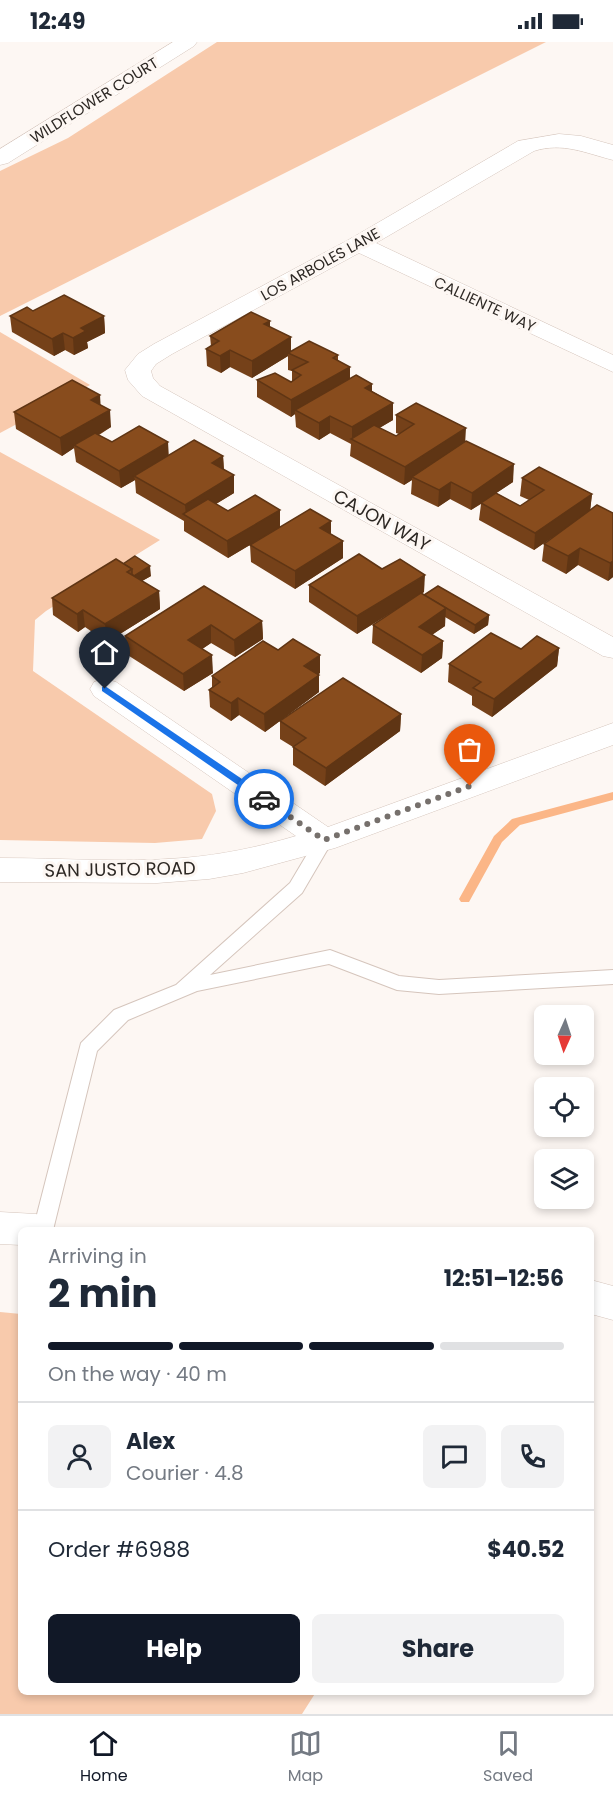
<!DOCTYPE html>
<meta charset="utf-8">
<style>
body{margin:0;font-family:Poppins,sans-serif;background:#f2f2f3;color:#1f2937;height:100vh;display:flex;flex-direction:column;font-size:22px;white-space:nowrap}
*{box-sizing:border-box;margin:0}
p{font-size:20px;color:#747a83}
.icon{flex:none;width:33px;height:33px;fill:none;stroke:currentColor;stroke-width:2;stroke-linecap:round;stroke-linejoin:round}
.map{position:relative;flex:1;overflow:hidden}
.details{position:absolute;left:18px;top:1185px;width:576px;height:468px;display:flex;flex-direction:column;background:#fff;border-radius:9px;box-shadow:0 3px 9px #0003}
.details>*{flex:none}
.needle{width:39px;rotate:183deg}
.controls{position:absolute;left:534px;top:963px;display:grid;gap:12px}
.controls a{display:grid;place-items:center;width:60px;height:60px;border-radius:9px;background:#fff;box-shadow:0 3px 9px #0003;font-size:30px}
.pin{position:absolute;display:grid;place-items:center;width:51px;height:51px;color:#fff;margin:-62px -26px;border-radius:50% 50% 50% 0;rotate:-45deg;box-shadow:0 0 6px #0007}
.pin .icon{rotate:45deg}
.courier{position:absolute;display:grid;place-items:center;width:60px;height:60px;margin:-30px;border:4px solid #1a73e8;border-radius:50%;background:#fff;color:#222;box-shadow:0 2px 8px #0007}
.summary em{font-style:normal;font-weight:700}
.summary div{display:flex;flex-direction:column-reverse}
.summary{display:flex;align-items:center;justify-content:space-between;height:102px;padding:0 30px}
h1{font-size:39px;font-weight:700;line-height:45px}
.bar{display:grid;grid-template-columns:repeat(4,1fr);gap:9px 6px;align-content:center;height:72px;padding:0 30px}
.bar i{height:8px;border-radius:4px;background:#e0e1e3}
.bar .on{background:#111827}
.bar p{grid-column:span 4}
.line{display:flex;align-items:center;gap:15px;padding:0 30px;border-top:2px solid #e0e1e3}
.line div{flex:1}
.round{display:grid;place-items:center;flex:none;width:63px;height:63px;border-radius:9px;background:#f2f2f3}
.cta{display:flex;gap:12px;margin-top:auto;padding:12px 30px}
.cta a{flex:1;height:69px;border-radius:9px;background:#111827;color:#fff;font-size:24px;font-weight:700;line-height:69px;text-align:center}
.cta a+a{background:#f2f2f3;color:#1f2937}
.status{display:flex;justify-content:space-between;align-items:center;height:42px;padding:0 30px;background:#fff;direction:ltr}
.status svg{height:16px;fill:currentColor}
.tab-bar{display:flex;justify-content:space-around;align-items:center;height:84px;border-top:2px solid #e0e1e3;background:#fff;font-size:16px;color:#747a83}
.tab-bar a{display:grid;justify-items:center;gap:3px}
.tab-bar .on{color:#111827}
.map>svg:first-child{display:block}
.green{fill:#f8caac}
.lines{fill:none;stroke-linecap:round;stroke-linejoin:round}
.stream{fill:#fbb687;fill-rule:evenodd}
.service-casing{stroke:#d5c5bc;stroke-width:2}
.minor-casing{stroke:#d5c5bc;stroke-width:1}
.tertiary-casing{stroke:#d5c5bc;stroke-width:1}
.service{fill:#fff;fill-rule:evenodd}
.minor{fill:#fff;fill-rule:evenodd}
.tertiary{fill:#fff;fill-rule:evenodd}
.wall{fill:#754119}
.shaded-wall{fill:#5f3514}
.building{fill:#884c1d;stroke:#5f3514;stroke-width:1.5}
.route{fill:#1a73e8}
.done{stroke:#76706c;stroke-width:6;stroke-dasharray:0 10.8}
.labels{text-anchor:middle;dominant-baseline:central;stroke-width:6;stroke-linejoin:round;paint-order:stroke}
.far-street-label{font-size:15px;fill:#2d2824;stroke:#fdf7f3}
.street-label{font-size:18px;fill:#2d2824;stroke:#fdf7f3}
</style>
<div class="status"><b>12:49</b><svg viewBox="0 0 49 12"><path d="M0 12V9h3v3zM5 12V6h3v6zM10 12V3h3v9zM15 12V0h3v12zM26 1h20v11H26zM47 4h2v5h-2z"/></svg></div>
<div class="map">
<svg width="613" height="1672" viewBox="0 0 613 1672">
<rect width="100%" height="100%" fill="#fdf7f3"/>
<g class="green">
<path d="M217,0H546L0,274V129L68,96Z"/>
<path d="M0,290L90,343L0,391Z"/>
<path d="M0,410L160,498L46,569L35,578L33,629L212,752L216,769L202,797L155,801L0,798Z"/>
<path d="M0,1270L21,1272V1650H316L302,1672H0Z"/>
</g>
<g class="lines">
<path class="stream" d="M613,750V758L520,783L502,800L469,860H461L459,857L494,794L512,777Z"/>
<defs>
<path id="service" d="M324,792L330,794L333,798L302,851L210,933L330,908L399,934L439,938L613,928V942L439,952L397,948L329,922L197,949L128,978L97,1009L53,1188H33L81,1001L114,968L176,943L290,841L318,794Z"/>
<g id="minor">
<path d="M173,0H197L194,4L8,121L0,123V107Z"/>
<path d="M559,92L581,94L613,103V118C585,111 563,100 534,109L376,201L613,313V330L359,211L172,312L156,322L151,329L153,336L160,344L613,595V616L603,614L142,354L128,338L125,328L138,312L154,302L350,197L518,99Z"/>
<path d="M105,637L116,640L328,785L613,681V703L335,806L243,831L209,837L157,841L0,840V816C61,816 123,821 183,816C221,813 259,805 296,794L94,654L90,647L94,640Z"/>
</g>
<g id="tertiary">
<path d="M0,1170L36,1172L50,1177L55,1188H21V1203L0,1202Z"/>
<path d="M591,1238L613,1244V1278L591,1272Z"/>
</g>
</defs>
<use href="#service" class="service-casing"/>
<use href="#minor" class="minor-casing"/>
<use href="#tertiary" class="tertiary-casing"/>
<use href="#service" class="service"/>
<use href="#minor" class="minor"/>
<use href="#tertiary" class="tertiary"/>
</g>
<g class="wall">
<path d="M33,269L104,274L105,291L87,300L88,306L74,313L65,308L54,314L12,290L10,274Z"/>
<path d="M270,279V286L291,295V309L338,313V318L350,337L372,342V349L393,361V378L379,386L396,394L399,392L396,391V373L465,399L513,440L496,451L520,464L529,458L520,454L522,436L592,452L590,468L613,471V535L608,539L578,523L566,532L542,519L544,502L564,487L534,508L479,478L481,462L471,468L450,457L438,465L411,452L412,438L404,443L350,414L351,402L330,391L319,398L296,385L295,372L291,375L257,355V338L291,340L292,339V329L288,328V314L252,336L230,325L221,331L207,324L206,307L211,304L210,294Z"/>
<path d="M101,363L111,385L99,393L112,400H168V414H223L224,428L234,433V451L216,462L228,469L280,468V485L331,479V492L343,499V516L295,547L251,520L250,503L228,516L184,489V479L136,451L135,438L121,446L76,420L74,406L62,414L16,387L14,370Z"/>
<path d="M123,522L151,534L142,539L159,549L160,567L107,600L85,585L78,590L53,573L52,556Z"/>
<path d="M382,527L424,550L421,552L424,553L489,573L488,583L474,592L445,575V584L432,593L443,599L442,616L421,631L372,601L373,583L395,568L357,592L309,560V543Z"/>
<path d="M204,544L262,579L263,597L235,615L211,601L202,607L213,631L184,649L126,612L125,594Z"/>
<path d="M559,606L557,624L492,675L472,663V654L448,640L449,622L521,607Z"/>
<path d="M320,631L318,632L319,650L265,690L239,673L231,679L210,665L209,648L212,646V634Z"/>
<path d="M401,672L400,689L325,744L293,723V705L280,697V679Z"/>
</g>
<g class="shaded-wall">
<path d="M104,274L105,291L87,300L88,306L74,313L73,296L81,286Z"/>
<path d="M270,279V295L264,282Z"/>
<path d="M63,291L65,308L54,314L52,297Z"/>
<path d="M291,295V312L288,311V314L252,336V319Z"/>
<path d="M230,308V325L221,331L220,314Z"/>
<path d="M350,325V342L295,368V372L291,375V358Z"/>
<path d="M372,342V359L365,346Z"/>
<path d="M100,353L101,370L91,358Z"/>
<path d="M393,361V378L356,400L352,398V385Z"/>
<path d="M110,368L111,385L77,405L74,403V406L62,414L60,396Z"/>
<path d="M330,374V391L319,398V381Z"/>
<path d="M466,386L465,403L412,435V438L404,443L405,425Z"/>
<path d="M168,400L169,417L134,434L135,438L121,446L119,429Z"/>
<path d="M223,414L224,431L212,421Z"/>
<path d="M514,422L513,440L471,468L472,451Z"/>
<path d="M234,433V451L191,477L186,474L185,463Z"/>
<path d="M451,440L450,457L438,465L439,448Z"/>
<path d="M592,452L590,470L534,508L535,491Z"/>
<path d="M280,468V485L228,516L227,499Z"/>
<path d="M331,479V496L320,486Z"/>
<path d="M343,499V516L295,547V529Z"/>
<path d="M580,506L578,523L566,532L568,514Z"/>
<path d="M613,519V535L608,539L610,521Z"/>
<path d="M150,524L151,534L133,544L132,535Z"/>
<path d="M425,533L424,550L357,592V574Z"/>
<path d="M159,549L160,567L107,600L105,582Z"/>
<path d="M446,566L445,584L418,602L419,585Z"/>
<path d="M83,568L85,585L78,590L77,572Z"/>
<path d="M489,573L488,583L474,592L475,583Z"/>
<path d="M262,579L263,597L235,615L234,598Z"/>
<path d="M211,583V601L189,616L188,598Z"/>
<path d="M443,599L442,616L421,631L422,613Z"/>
<path d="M559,606L557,624L492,675L494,657Z"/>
<path d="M212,613L213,631L184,649L183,632Z"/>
<path d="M320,613V631L304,642V624Z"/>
<path d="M319,633V650L265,690L264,672Z"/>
<path d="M238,656L239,673L231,679V661Z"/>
<path d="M401,672L400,689L325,744L326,726Z"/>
</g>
<g class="building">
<path d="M64,253L104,274L81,286L86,289L73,296L63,291L52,297L10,274L27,265L33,269Z"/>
<path d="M251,270L270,279L264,282L291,295L252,319L230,308L220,314L206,307L219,299L210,294Z"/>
<path d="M309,299L338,313L333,316L350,325L291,358L257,338L275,331L291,340L301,333L292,328L308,320L288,311Z"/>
<path d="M356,333L372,342L365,346L393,361L352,385L330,374L319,381L295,368Z"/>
<path d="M72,338L100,353L91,358L110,368L60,396L14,370Z"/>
<path d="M416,361L466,386L405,425L351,397L374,383L396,394L414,382L396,373Z"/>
<path d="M139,384L168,400L119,429L74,403L95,391L112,400Z"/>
<path d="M194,398L223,414L212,421L234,433L185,463L134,434Z"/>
<path d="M466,399L514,422L472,451L451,440L439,448L412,435Z"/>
<path d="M539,425L592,452L535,491L481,461L496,451L520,464L544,448L522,436Z"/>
<path d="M255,453L280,468L227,499L183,472L208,457L228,469Z"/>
<path d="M597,463L613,471V519L610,521L580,506L568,514L544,502Z"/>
<path d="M310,467L331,479L320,486L343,499L295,529L250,503Z"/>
<path d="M359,512L382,527L400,517L425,533L357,574L309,543Z"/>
<path d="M135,514L150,524L134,534L132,532V527L123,522Z"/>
<path d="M116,517L132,527L127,530L159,549L105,582L83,568L77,572L52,556Z"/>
<path d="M204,544L262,579L234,598L211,583L188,598L212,613L183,632L125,594Z"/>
<path d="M438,544L489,573L475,583L424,553Z"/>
<path d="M421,551L446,566L419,585L443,599L422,613L373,583Z"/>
<path d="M491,591L521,607L537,594L559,606L494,657L473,646L481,640L449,622Z"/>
<path d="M293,597L320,613L304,624L319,633L264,672L238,656L231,661L209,648L220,640L212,634L263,599L278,608Z"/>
<path d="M343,636L401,672L326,726L293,705L306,696L280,679Z"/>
</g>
<path class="route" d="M105,644L267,754V759H261L102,649V645Z"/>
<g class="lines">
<path class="done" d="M264,757L324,798L470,744"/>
</g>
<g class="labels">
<g class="far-street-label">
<text transform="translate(94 58) rotate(-32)">WILDFLOWER COURT</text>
<text transform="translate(320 222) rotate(-29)">LOS ARBOLES LANE</text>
<text transform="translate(485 262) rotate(25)">CALLIENTE WAY</text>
</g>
<g class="street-label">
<text transform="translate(382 478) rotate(29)">CAJON WAY</text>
<text transform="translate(120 827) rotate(-1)">SAN JUSTO ROAD</text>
</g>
</g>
</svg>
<div class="controls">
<a><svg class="needle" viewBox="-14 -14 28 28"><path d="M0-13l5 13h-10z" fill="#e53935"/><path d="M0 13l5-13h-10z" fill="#747a83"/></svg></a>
<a><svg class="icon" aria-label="locate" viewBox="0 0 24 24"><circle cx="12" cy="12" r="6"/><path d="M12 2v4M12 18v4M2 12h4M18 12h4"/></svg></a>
<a><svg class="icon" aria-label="layers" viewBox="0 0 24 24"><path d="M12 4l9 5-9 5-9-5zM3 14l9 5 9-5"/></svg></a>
</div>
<div class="pin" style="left:470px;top:744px;background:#ea580c"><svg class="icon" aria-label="bag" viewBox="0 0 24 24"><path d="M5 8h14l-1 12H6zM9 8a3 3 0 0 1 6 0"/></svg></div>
<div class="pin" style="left:105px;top:647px;background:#1f2937"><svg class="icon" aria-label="home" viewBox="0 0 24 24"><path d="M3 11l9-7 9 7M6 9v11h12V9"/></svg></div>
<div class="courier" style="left:264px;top:757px"><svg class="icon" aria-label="car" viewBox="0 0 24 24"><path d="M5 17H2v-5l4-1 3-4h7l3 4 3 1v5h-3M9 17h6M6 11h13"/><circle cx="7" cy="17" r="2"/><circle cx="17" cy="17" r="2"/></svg></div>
<section class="details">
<div class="summary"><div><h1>2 min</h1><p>Arriving in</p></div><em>12:51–12:56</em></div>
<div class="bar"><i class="on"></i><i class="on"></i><i class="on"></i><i></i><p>On the way · 40 m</p></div>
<div class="line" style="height:108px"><a class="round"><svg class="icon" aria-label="person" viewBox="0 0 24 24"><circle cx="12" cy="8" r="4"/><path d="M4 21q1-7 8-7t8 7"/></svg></a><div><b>Alex</b><p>Courier · 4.8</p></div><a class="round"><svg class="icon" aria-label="chat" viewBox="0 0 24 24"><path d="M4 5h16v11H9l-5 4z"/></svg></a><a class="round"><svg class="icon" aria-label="phone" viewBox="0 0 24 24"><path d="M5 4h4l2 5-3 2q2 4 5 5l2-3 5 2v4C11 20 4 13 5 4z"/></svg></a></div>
<div class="line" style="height:78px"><div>Order #6988</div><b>$40.52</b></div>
<div class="cta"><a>Help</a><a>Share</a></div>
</section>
</div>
<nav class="tab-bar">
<a class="on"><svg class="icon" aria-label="home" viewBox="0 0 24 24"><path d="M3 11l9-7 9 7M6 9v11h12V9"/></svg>Home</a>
<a><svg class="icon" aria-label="map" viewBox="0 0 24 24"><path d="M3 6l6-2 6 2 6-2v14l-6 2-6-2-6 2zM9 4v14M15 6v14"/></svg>Map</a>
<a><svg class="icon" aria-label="saved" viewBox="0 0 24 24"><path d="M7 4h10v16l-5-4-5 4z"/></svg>Saved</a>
</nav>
